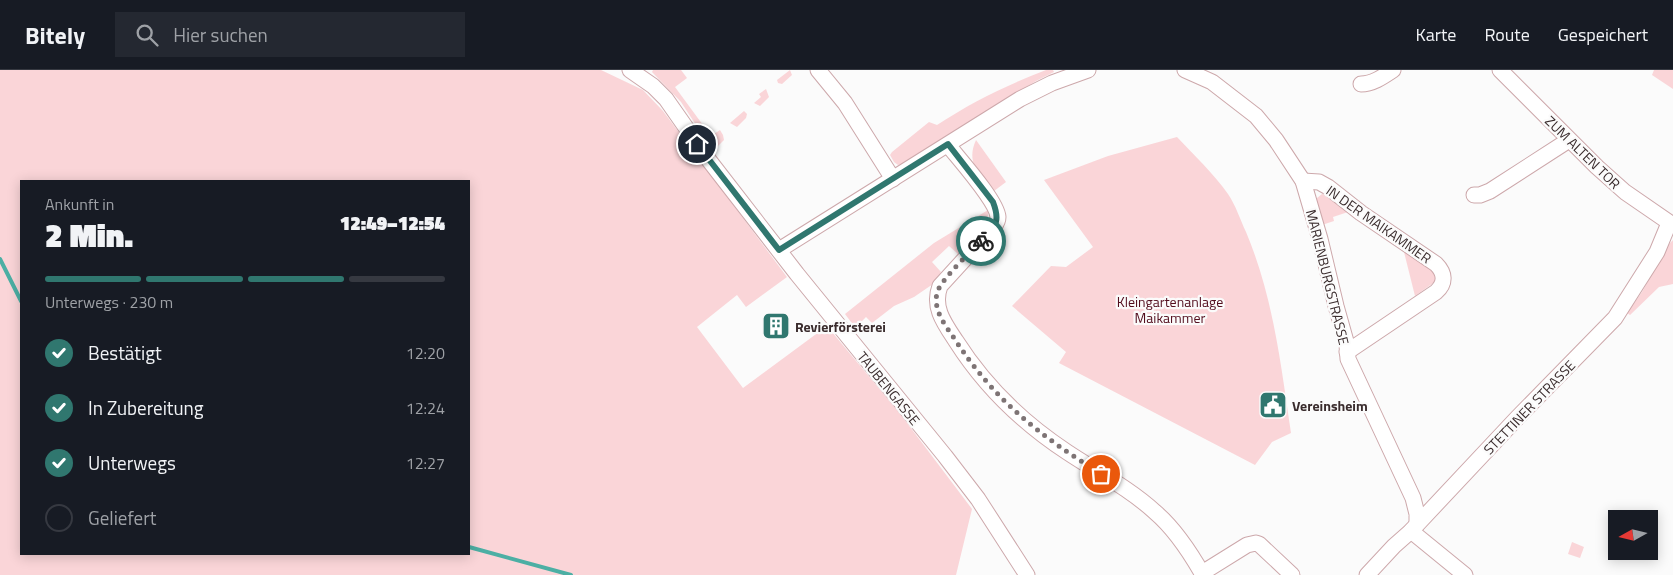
<!DOCTYPE html>
<html lang="de">
<meta charset="utf-8">
<style>
body{margin:0;font-family:"Titillium Web",sans-serif;background:#242831;color:#f1f3f6;height:100vh;display:flex;flex-direction:column;font-size:19px;white-space:nowrap}
*{box-sizing:border-box;margin:0}
p{font-size:16px;color:#9ea1a6}
.icon{flex:none;width:28px;height:28px;fill:none;stroke:currentColor;stroke-width:2;stroke-linecap:round;stroke-linejoin:round}
.map{position:relative;flex:1;overflow:hidden}
.drawer{position:absolute;left:20px;top:110px;width:450px;height:375px;display:flex;flex-direction:column;background:#171b24;border-radius:0px;box-shadow:0 2px 12px #0003}
.drawer>*{flex:none}
.needle{width:32px;rotate:262deg}
.fabs{position:absolute;left:1608px;top:440px;display:grid;gap:10px}
.fabs a{display:grid;place-items:center;width:50px;height:50px;border-radius:0px;background:#171b24;box-shadow:0 2px 12px #0003;font-size:25px}
.pin{position:absolute;display:grid;place-items:center;width:42px;height:42px;color:#fff;margin:-21px;border:2px solid #fff;border-radius:50%;box-shadow:0 1px 5px #0007}
.courier{position:absolute;display:grid;place-items:center;width:50px;height:50px;margin:-25px;border:4px solid #30776f;border-radius:50%;background:#fff;color:#222;box-shadow:0 1px 6px #0007}
.overview em{font-style:normal;font-weight:800}
.overview div{display:flex;flex-direction:column-reverse}
.overview{display:flex;align-items:center;justify-content:space-between;height:85px;padding:0 25px}
h1{font-size:32px;font-weight:800;line-height:38px}
.bar{display:grid;grid-template-columns:repeat(4,1fr);gap:8px 5px;align-content:center;height:60px;padding:0 25px}
.bar i{height:6px;border-radius:4px;background:#363941}
.bar .selected{background:#30776f}
.bar p{grid-column:span 4}
ol{padding:0 25px;list-style:none}
li{display:flex;align-items:center;gap:15px;height:55px}
li p{margin-inline-start:auto}
li .icon{padding:5px;border-radius:50%;background:#30776f;color:#fff;stroke-width:4}
li:last-child{color:#9ea1a6}
li i{width:28px;height:28px;border:2px solid #363941;border-radius:50%}
header{display:flex;align-items:center;gap:30px;box-sizing:border-box;height:70px;padding:0 25px;background:#171b24;border-bottom:1px solid #363941}
header strong{font-size:24px}
nav{display:flex;gap:28px;margin-inline-start:auto;font-size:18px}
.search{width:350px;height:45px;background:#242831;display:flex;align-items:center;gap:12px;box-sizing:border-box;padding:0 18px;border-radius:0px;color:#9ea1a6;font-size:19px}
.map>svg:first-child{display:block}
.green{fill:#fad5d8;fill-rule:evenodd}
.lines{fill:none;stroke-linecap:round;stroke-linejoin:round}
.stream{stroke:#4cafa4;stroke-width:4}
.minor-casing{stroke:#cda8ab;stroke-width:17}
.minor{stroke:#fff;stroke-width:15}
.done{stroke:#7e7475;stroke-width:5;stroke-dasharray:0 9}
.route{stroke:#30776f;stroke-width:6}
.labels{text-anchor:middle;dominant-baseline:central;stroke-width:4.5;stroke-linejoin:round;paint-order:stroke}
.street-label{font-size:14px;fill:#3a2c2d;stroke:#fbfbfb}
.park-label{font-size:14px;fill:#530e1e;stroke:#fbfbfb}
.poi-label{font-size:14px;font-weight:bold;fill:#3a2c2d;stroke:#fbfbfb;text-anchor:start}
</style>
<header>
<strong>Bitely</strong>
<div class="search"><svg class="icon" aria-label="search" viewBox="0 0 24 24"><circle cx="10" cy="10" r="6"/><path d="M15 15l6 6"/></svg>Hier suchen</div>
<nav><a>Karte</a><a>Route</a><a>Gespeichert</a></nav>
</header>
<div class="map">
<svg width="1673" height="505" viewBox="0 0 1673 505">
<rect width="100%" height="100%" fill="#fbfbfb"/>
<g class="green">
<path d="M0,0H601L643,20L663,41L787,207L746,237L737,225L697,257L743,318L827,256L901,345L972,439L956,505H0ZM21,111H469V484H21Z"/>
<path d="M653,0H681L687,8L675,17L711,66L720,60L723,65L724,70L716,78H711L681,32L652,2Z"/>
<path d="M790,0L792,5L782,14L778,13L777,10Z"/>
<path d="M1046,0H1053L1054,2L1036,11L902,94L898,95L894,92L890,85L892,82L929,52L937,55C972,32 1007,15 1046,0Z"/>
<path d="M1654,0H1673V19L1652,5Z"/>
<path d="M766,19L769,27L760,36L754,33L761,27L759,24Z"/>
<path d="M744,41L747,44L746,48L737,57L730,53Z"/>
<path d="M1177,67C1194,85 1214,104 1228,124C1236,136 1240,149 1246,162C1273,226 1281,295 1291,363L1272,372L1255,395L1059,293L1066,282L1012,236L1051,196L1066,197L1093,177L1044,110L1108,86Z"/>
<path d="M976,70L1006,112L994,121H992C978,103 966,92 976,70Z"/>
<path d="M1322,124L1329,126L1348,142L1333,147L1334,151L1322,155L1316,131L1317,128Z"/>
<path d="M988,140V151L984,158L975,150L958,166L967,175L958,184L949,176L932,192L941,202L933,214L914,227L894,236L872,253L866,247L860,253L865,259L860,264L845,244L934,173Z"/>
<path d="M1673,170V214L1659,217L1630,245L1627,243L1642,222L1668,175Z"/>
<path d="M1404,182L1433,200L1436,204V211L1415,226Z"/>
<path d="M1572,472L1584,477L1580,488L1568,484Z"/>
</g>
<g class="lines">
<g class="stream">
<path d="M0,189L21,231"/>
<path d="M469,477L571,505"/>
</g>
<defs>
<g id="minor">
<path d="M630,0L653,16L666,29L708,89L797,204L945,386L978,429L1027,505"/>
<path d="M818,0L845,33L893,109"/>
<path d="M1185,0L1212,12L1256,46L1276,70L1303,111L1320,169L1336,236L1347,275L1348,289L1413,428L1417,444V454"/>
<path d="M1500,0L1597,97L1625,122L1673,155"/>
<path d="M1361,14C1373,14 1384,6 1393,0"/>
<path d="M948,75C959,89 997,131 998,147C998,152 996,154 993,158L940,216C932,237 944,253 956,271C984,315 1023,353 1067,382C1097,402 1129,418 1155,442C1175,459 1190,482 1203,505"/>
<path d="M1303,111L1319,112L1328,117L1361,143L1436,194C1445,203 1446,213 1436,222L1347,282"/>
<path d="M1474,125H1480L1490,121L1569,70"/>
<path d="M779,180L1020,29L1052,13L1088,0"/>
<path d="M1411,461L1465,505"/>
<path d="M1202,503L1247,475L1256,473L1259,474L1292,505"/>
<path d="M1367,505L1394,476L1411,461L1518,347L1615,248L1657,182L1669,153"/>
</g>
</defs>
<use href="#minor" class="minor-casing"/>
<use href="#minor" class="minor"/>
</g>
<g class="lines">
<path class="done" d="M981,171C971,182 940,210 937,223C933,240 945,255 954,268C994,330 1039,365 1101,404"/>
<path class="route" d="M697,74L779,180L948,74L993,132C1001,153 995,156 981,171"/>
</g>
<defs>
<symbol id="building-square" viewBox="-11 -11 22 22"><rect x="-9" y="-9" width="18" height="18" rx="4" fill="#30776f" stroke="#fbfbfb"/><path d="M-4-6H4V6H1V3H-1V6H-4ZM-2.5-4.3h1.7v1.8h-1.7ZM.8-4.3h1.7v1.8H.8ZM-2.5-1h1.7V.8h-1.7ZM.8-1h1.7V.8H.8Z" fill="#fff"/></symbol>
<symbol id="civic-square" viewBox="-11 -11 22 22"><rect x="-9" y="-9" width="18" height="18" rx="4" fill="#30776f" stroke="#fbfbfb"/><path d="M-.6-6.5H3V-4.5H.6V-3L4-1V1h2V6H-6V1h2V-1L-.6-3ZM-1.2 2.5V6h2.4V2.5Z" fill="#fff"/></symbol>
</defs>
<g fill-rule="evenodd">
<use href="#building-square" x="760" y="240" width="32" height="32"/>
<use href="#civic-square" x="1257" y="319" width="32" height="32"/>
</g>
<g class="labels">
<g class="street-label">
<text transform="translate(1583 82) rotate(44)">ZUM ALTEN TOR</text>
<text transform="translate(1379 154) rotate(35)">IN DER MAIKAMMER</text>
<text transform="translate(1328 207) rotate(76)">MARIENBURGSTRASSE</text>
<text transform="translate(889 318) rotate(51)">TAUBENGASSE</text>
<text transform="translate(1529 337) rotate(-46)">STETTINER STRASSE</text>
</g>
<g class="park-label">
<text x="1170" y="231">Kleingartenanlage<tspan x="1170" dy="16">Maikammer</tspan></text>
</g>
<g class="poi-label">
<text x="795" y="256">Revierförsterei</text>
<text x="1292" y="335">Vereinsheim</text>
</g>
</g>
</svg>
<div class="fabs">
<a><svg class="needle" viewBox="-14 -14 28 28"><path d="M0-13l5 13h-10z" fill="#e53935"/><path d="M0 13l5-13h-10z" fill="#9ea1a6"/></svg></a>
</div>
<div class="pin" style="left:1101px;top:404px;background:#ea580c"><svg class="icon" aria-label="bag" viewBox="0 0 24 24"><path d="M5 8h14l-1 12H6zM9 8a3 3 0 0 1 6 0"/></svg></div>
<div class="pin" style="left:697px;top:74px;background:#1f2937"><svg class="icon" aria-label="home" viewBox="0 0 24 24"><path d="M3 11l9-7 9 7M6 9v11h12V9"/></svg></div>
<div class="courier" style="left:981px;top:171px"><svg class="icon" aria-label="bike" viewBox="0 0 24 24"><circle cx="6" cy="16" r="4"/><circle cx="18" cy="16" r="4"/><path d="M6 16l4-8h5l3 8M10 8l3 8H6M13 5h3"/></svg></div>
<section class="drawer">
<div class="overview"><div><h1>2 Min.</h1><p>Ankunft in</p></div><em>12:49–12:54</em></div>
<div class="bar"><i class="selected"></i><i class="selected"></i><i class="selected"></i><i></i><p>Unterwegs · 230 m</p></div>
<ol>
<li><svg class="icon" aria-label="check" viewBox="0 0 24 24"><path d="M5 12l5 5 9-10"/></svg>Bestätigt<p>12:20</p></li>
<li><svg class="icon" aria-label="check" viewBox="0 0 24 24"><path d="M5 12l5 5 9-10"/></svg>In Zubereitung<p>12:24</p></li>
<li><svg class="icon" aria-label="check" viewBox="0 0 24 24"><path d="M5 12l5 5 9-10"/></svg>Unterwegs<p>12:27</p></li>
<li><i></i>Geliefert</li>
</ol>
</section>
</div>
